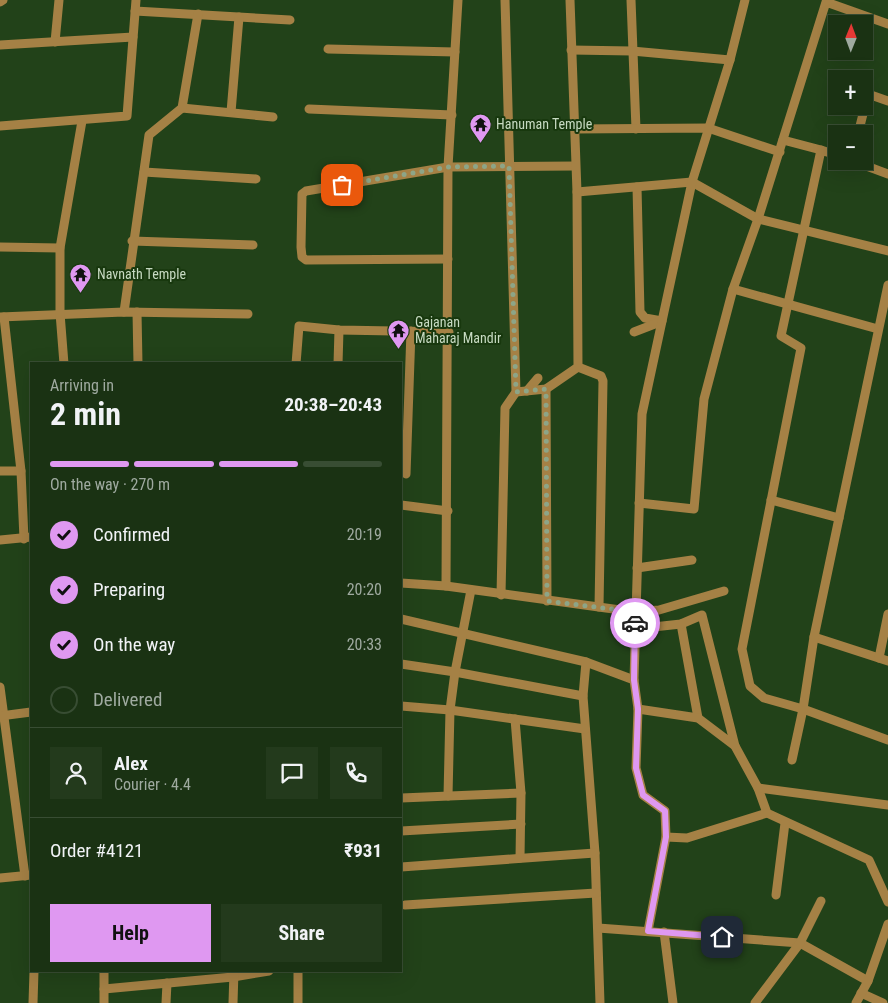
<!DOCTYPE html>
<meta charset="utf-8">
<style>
body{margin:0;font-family:"Roboto Condensed",sans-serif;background:#233a1c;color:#f1f3f6;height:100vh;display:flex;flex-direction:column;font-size:19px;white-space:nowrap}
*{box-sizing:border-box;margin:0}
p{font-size:16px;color:#9faaa0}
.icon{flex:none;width:28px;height:28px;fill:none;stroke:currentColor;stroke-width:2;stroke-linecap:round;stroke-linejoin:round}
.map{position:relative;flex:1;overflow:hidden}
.sheet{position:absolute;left:30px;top:362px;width:372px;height:610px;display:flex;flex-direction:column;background:#1a3213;border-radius:0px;box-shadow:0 5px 20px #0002,0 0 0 1px #384d33}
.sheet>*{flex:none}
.needle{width:32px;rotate:1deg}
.fabs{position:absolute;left:828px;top:15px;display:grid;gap:10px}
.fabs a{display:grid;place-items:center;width:45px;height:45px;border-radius:0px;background:#1a3213;box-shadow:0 5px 20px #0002,0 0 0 1px #384d33;font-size:25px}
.pin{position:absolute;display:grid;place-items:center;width:42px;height:42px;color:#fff;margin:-21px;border-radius:10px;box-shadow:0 2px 8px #0006}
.courier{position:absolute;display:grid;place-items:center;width:50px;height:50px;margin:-25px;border:4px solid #df98f1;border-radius:50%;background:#fff;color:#222;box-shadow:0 1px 6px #0007}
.head em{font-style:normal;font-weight:700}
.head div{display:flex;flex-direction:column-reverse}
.head{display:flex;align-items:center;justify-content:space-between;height:85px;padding:0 20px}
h1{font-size:32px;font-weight:700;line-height:38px}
.bar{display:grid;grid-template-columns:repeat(4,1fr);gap:8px 5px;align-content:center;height:60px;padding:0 20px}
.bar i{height:6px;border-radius:4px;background:#384d33}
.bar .current{background:#df98f1}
.bar p{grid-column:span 4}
.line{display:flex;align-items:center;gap:12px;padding:0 20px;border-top:1px solid #384d33}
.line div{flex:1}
.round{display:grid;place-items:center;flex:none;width:52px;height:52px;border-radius:0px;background:#233a1c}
ol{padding:0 20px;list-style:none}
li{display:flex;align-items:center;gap:15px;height:55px}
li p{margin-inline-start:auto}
li .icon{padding:5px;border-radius:50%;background:#df98f1;color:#111;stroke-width:4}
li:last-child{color:#9faaa0}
li i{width:28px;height:28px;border:2px solid #384d33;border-radius:50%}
.button{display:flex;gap:10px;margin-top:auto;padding:10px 20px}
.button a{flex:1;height:58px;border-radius:0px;background:#df98f1;color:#111;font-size:20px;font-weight:700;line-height:58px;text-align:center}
.button a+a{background:#233a1c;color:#f1f3f6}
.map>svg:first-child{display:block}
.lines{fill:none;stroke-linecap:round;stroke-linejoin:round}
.minor{stroke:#a58145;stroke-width:9}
.done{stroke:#8da587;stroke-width:5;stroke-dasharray:0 9}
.route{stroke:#df98f1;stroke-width:6}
.labels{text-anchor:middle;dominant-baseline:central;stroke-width:4;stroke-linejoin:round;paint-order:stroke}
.poi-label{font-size:14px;fill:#c7dac2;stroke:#18380e;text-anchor:start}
</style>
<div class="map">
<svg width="888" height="1003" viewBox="0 0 888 1003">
<rect width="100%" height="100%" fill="#224219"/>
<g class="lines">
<g class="minor">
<path d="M631,0L636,129"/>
<path d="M0,2L3,0"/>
<path d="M135,11L290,20"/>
<path d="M55,42L59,0"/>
<path d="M0,45L133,37"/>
<path d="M328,49L455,52"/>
<path d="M571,50L632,51L730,60"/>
<path d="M182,108L273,117"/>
<path d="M309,109L452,115"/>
<path d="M231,112L239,17"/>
<path d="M0,126L127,116L136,0"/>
<path d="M575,129L708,128L780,152"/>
<path d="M858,134L868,94L888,101"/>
<path d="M783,140L821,150"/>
<path d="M836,155L821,150L781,336L801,348L742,649L750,686L764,698L803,709L888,740"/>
<path d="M853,161L888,174"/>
<path d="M144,172L256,179"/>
<path d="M637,187L640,312L645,318L662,321"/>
<path d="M577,192L692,182L758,219L888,251"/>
<path d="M132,241L253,245"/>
<path d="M0,247L60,248"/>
<path d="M448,259L306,260L302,257L301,247L302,194L306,191L448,167L575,166"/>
<path d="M733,289L878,329"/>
<path d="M124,312L149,135L182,108L198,14"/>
<path d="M137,312L138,364"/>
<path d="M0,317L124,312L248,314"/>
<path d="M4,317L21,471L24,539"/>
<path d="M634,332L660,322"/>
<path d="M64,364L60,313V248L82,121"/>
<path d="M296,364L299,326L339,330L449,332"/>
<path d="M338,364L339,330"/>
<path d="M578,367L601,376L603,381L599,607"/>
<path d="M546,389L547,601"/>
<path d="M527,391L538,378"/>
<path d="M516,392L546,389L578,367L577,192L570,0"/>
<path d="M0,471H21"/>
<path d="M406,474L411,331"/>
<path d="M771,500L839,518"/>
<path d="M639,503L694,509L704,399L733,289L758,219L826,2L888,24"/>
<path d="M401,505L448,511"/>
<path d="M0,540L31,537"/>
<path d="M637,568L692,560"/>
<path d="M401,583L446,586L635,612L659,610L724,591"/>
<path d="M446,586L448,167L458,0"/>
<path d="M501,595L505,408L516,392L505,0"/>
<path d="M401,619L586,662L634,680"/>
<path d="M681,624L698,718"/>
<path d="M635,629L681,624L702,615L735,746"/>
<path d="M814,637L888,661"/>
<path d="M879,658L888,614"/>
<path d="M586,662L583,696L595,853L600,1003"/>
<path d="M401,664L455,672L583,696"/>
<path d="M0,687L25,876"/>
<path d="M401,706L450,710L585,729"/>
<path d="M638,709L698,718L735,746L758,788L767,813L869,860L888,902"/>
<path d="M0,716L31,712"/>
<path d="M515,719L521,793L520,858"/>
<path d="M792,760L803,709L814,637L888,285"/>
<path d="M758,788L888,805"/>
<path d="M448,796L450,710L455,672L471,590"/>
<path d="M401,798L521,793"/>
<path d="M401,831L521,824"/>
<path d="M666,837L687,838L767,813"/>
<path d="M401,867L595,853"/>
<path d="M0,878L31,875"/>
<path d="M776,895L785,823"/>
<path d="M405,905L596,893"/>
<path d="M598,928L800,943L868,981"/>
<path d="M648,931L666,837L665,811L643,795L636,768L638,709L634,680L642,414L692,182L730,60L745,0"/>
<path d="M664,932L673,1003"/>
<path d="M298,971V1003"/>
<path d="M104,989L233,977L269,971"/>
<path d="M861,993L883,1003"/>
<path d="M33,1003L34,971"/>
<path d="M104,1003V971"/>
<path d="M166,1003L167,983"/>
<path d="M233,1003L234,971"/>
<path d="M755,1003L800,943L821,901"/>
<path d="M856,1003L868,981L888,924"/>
</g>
</g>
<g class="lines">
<path class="done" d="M342,185L448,167L509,166L516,392L546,389L547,601L635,612V623"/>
<path class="route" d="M635,623L634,680L638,709L636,768L643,795L665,811L666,837L648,931L722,937"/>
</g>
<defs>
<symbol id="temple-pin" viewBox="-11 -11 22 30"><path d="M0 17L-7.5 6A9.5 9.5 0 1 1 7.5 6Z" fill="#df98f1" stroke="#18380e"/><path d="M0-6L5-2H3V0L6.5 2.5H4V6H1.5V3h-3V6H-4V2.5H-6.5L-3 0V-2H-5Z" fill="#111"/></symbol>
</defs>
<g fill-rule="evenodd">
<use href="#temple-pin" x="468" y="112" width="25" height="34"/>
<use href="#temple-pin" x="68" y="262" width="25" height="34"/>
<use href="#temple-pin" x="386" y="318" width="25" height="34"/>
</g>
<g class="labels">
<g class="poi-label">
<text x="496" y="124">Hanuman Temple</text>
<text x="97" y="274">Navnath Temple</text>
<text x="415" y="322">Gajanan<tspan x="415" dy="16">Maharaj Mandir</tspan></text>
</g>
</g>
</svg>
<div class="fabs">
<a><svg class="needle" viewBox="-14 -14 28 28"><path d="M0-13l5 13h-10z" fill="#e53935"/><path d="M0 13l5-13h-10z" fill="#9faaa0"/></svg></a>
<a>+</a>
<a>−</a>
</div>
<div class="pin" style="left:342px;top:185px;background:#ea580c"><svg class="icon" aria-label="bag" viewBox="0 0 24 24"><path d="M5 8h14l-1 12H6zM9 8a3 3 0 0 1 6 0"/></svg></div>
<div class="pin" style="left:722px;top:937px;background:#1f2937"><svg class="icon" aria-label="home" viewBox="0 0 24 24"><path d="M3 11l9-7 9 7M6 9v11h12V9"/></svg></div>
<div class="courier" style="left:635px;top:623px"><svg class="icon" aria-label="car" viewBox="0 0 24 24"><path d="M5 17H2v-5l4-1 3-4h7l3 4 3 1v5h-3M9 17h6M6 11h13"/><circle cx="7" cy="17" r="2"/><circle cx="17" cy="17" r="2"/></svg></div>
<section class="sheet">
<div class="head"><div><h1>2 min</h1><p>Arriving in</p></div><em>20:38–20:43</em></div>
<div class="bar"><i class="current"></i><i class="current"></i><i class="current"></i><i></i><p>On the way · 270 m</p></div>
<ol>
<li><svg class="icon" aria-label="check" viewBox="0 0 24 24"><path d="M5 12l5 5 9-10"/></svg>Confirmed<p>20:19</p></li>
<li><svg class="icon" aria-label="check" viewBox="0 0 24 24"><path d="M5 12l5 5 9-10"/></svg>Preparing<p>20:20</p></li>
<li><svg class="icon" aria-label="check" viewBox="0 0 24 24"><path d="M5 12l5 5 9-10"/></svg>On the way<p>20:33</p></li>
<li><i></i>Delivered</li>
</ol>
<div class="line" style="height:90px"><a class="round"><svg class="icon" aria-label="person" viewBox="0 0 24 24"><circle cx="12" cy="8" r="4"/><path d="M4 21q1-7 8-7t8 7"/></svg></a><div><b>Alex</b><p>Courier · 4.4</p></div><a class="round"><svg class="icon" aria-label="chat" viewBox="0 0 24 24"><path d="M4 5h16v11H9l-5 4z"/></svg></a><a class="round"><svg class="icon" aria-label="phone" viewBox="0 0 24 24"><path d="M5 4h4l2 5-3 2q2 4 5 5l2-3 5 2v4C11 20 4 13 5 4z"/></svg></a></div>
<div class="line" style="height:65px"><div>Order #4121</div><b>₹931</b></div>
<div class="button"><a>Help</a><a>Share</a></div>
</section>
</div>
